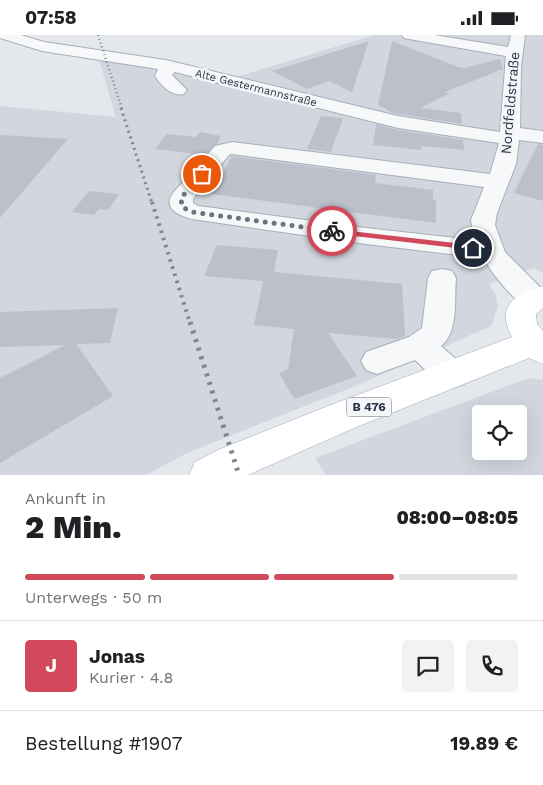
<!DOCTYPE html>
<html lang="de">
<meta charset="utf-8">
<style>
body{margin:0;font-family:"Work Sans",sans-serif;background:#f2f2f2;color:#202124;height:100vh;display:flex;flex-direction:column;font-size:19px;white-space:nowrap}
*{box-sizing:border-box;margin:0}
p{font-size:16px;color:#757577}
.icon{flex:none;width:28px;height:28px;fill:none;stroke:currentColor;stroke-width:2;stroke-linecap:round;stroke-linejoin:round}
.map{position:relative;height:440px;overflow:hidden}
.sheet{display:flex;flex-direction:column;background:#fff;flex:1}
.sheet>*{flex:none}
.tools{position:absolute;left:472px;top:370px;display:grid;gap:10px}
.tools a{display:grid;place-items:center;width:55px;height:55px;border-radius:5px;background:#fff;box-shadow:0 5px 20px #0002;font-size:25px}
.pin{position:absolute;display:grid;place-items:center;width:42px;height:42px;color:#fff;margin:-21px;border:2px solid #fff;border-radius:50%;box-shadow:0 1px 5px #0007}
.courier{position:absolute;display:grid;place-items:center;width:50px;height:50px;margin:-25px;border:4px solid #d1495b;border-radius:50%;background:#fff;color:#222;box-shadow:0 1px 6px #0007}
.headline em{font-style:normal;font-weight:800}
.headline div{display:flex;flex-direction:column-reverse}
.headline{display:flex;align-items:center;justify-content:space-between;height:85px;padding:0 25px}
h1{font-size:32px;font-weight:800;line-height:38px}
.bar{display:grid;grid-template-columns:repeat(4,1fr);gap:8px 5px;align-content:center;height:60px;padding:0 25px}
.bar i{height:6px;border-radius:4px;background:#e0e0e0}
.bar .current{background:#d1495b}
.bar p{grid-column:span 4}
.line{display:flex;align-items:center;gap:12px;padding:0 25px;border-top:1px solid #e0e0e0}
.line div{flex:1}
.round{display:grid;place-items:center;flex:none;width:52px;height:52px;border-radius:5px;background:#f2f2f2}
.status{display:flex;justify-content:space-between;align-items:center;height:35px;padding:0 25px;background:#fff;direction:ltr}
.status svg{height:14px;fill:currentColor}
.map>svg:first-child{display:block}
.built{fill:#d2d6de;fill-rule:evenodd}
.building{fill:#bbc0ca}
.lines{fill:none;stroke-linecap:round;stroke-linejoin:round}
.minor-casing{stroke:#a9aeb7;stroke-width:2}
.major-casing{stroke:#a3abb8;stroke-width:1}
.minor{fill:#f7f8fa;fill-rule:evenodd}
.major{fill:#fff;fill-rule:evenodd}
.rail-far3{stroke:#7d8696;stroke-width:2.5;stroke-dasharray:1 3;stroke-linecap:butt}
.rail-far2{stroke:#7d8696;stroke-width:3;stroke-dasharray:2 4;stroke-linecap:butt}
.rail-far1{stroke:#7d8696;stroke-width:4;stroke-dasharray:2.5 5;stroke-linecap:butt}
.rail{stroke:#7d8696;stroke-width:5;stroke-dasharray:3 6;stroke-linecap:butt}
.route{fill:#d1495b}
.done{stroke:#6c737f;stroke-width:5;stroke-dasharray:0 9}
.labels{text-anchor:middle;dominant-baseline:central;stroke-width:5;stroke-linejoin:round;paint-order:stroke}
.far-street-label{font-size:11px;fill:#2b3445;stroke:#f4f6f9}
.shield{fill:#f4f6f9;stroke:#676e7b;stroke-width:1}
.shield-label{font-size:12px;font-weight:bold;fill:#2b3445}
.street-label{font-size:14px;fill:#2b3445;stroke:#f4f6f9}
</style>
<div class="status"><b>07:58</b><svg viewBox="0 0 49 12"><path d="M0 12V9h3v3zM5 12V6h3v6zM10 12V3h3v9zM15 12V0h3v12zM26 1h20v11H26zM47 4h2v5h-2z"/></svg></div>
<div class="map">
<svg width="543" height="440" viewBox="0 0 543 440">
<rect width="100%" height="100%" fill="#e4e7ec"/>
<g class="built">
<path d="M374,0H543V238L534,233L489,249L496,260L498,272L491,291L353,352L187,418L146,440H0V71L116,82L98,21L227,47L240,41Z"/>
<path d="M529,343L543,345V440H326L315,423ZM481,379H519V416H481Z"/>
</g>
<g class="building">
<path d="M369,6L352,57L329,46L307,54L272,36Z"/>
<path d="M392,6L458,32L464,33L500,24L503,34L445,57L449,59L420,73L461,78L462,89L393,78L378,70Z"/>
<path d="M321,81L343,83L331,117L307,114Z"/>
<path d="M376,89L398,95L463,105L464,115L421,111V115L373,110Z"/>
<path d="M200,97L221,101L217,109L205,120L155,114L166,99L196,102Z"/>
<path d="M0,100L68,104L0,183Z"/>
<path d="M538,109L543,110V166L514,158Z"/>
<path d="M232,121L376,140L375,148L433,155V164L436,165V188L211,159Z"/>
<path d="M89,156L119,159L108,175L99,174L94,180L72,177Z"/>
<path d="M217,210L278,215L274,237L402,249L405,301L396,304L328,298L357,341L294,364L279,338L288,334L294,294L254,290L263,246L204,241Z"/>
<path d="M118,273L110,308L76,309L113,361L0,428V343L65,310L0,312V277Z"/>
</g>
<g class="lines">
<defs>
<g id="minor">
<path d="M0,0H21L44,7L166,25L398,81L500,97L506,21L409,4L404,3L402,0H434L508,12L511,0H525L521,32L520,93L543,96V108L519,105L516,129L497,178L495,190L505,217L543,255V272C536,274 530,275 524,271C508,259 493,239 483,223L366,209L192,184C179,181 162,173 173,158L215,111L232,107L490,139L499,108L398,93L175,37L172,40L187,55L184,59C171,62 162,51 155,41L158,34L42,16L0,3ZM232,119L484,152L471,185L474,205L366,193L198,171L193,168V164L229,120Z"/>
<path d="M442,234L452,236L456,243C454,264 459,297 441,311L464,331L468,340L464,349L452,353L440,349L415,325L377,339L366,335L361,326L366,317L409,302L422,293L428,243L432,236Z"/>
</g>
<path id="major" d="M543,251V273L536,279L537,289L543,296V329L529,323L354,393L248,440H189L195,427L220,414L328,371L512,302C495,270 515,260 543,251Z"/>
</defs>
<use href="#minor" class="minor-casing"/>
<use href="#major" class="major-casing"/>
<use href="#minor" class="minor"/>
<use href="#major" class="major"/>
<path class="rail-far3" d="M98,0L122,74"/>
<path class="rail-far2" d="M121,73L152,168"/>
<path class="rail-far1" d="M152,167L190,288"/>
<path class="rail" d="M190,287L239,440"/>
</g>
<path class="route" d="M332,194L473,210L477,213L473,215L329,198V195Z"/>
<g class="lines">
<path class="done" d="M202,139L181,163L182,172L192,177L332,196"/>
</g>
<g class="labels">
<g class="far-street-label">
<text transform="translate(256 53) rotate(14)">Alte Gestermannstraße</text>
</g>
<rect class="shield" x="346.5" y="362.5" width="45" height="19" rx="4"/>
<g class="shield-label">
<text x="369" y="372">B 476</text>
</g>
<g class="street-label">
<text transform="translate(510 68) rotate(-85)">Nordfeldstraße</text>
</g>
</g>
</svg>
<div class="tools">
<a><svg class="icon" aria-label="locate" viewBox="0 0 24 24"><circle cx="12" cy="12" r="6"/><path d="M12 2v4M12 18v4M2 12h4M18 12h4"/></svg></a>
</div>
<div class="pin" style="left:202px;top:139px;background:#ea580c"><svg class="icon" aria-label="bag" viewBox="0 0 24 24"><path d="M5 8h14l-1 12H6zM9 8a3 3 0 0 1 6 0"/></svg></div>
<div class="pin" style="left:473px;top:213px;background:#1f2937"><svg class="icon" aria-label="home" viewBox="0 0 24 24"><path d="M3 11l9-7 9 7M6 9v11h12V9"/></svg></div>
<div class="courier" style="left:332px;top:196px"><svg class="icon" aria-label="bike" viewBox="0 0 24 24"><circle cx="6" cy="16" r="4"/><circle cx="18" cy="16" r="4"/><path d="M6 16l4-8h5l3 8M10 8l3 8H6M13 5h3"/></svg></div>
</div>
<section class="sheet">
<div class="headline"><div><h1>2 Min.</h1><p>Ankunft in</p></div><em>08:00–08:05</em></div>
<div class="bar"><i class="current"></i><i class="current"></i><i class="current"></i><i></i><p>Unterwegs · 50 m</p></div>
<div class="line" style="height:90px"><b class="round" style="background:#d1495b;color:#fff">J</b><div><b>Jonas</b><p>Kurier · 4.8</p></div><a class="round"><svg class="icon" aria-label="chat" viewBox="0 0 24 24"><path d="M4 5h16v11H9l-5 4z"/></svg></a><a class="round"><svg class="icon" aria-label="phone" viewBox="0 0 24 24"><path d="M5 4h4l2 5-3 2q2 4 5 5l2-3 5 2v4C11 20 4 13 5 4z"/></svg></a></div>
<div class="line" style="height:65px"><div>Bestellung #1907</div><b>19.89 €</b></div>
</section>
